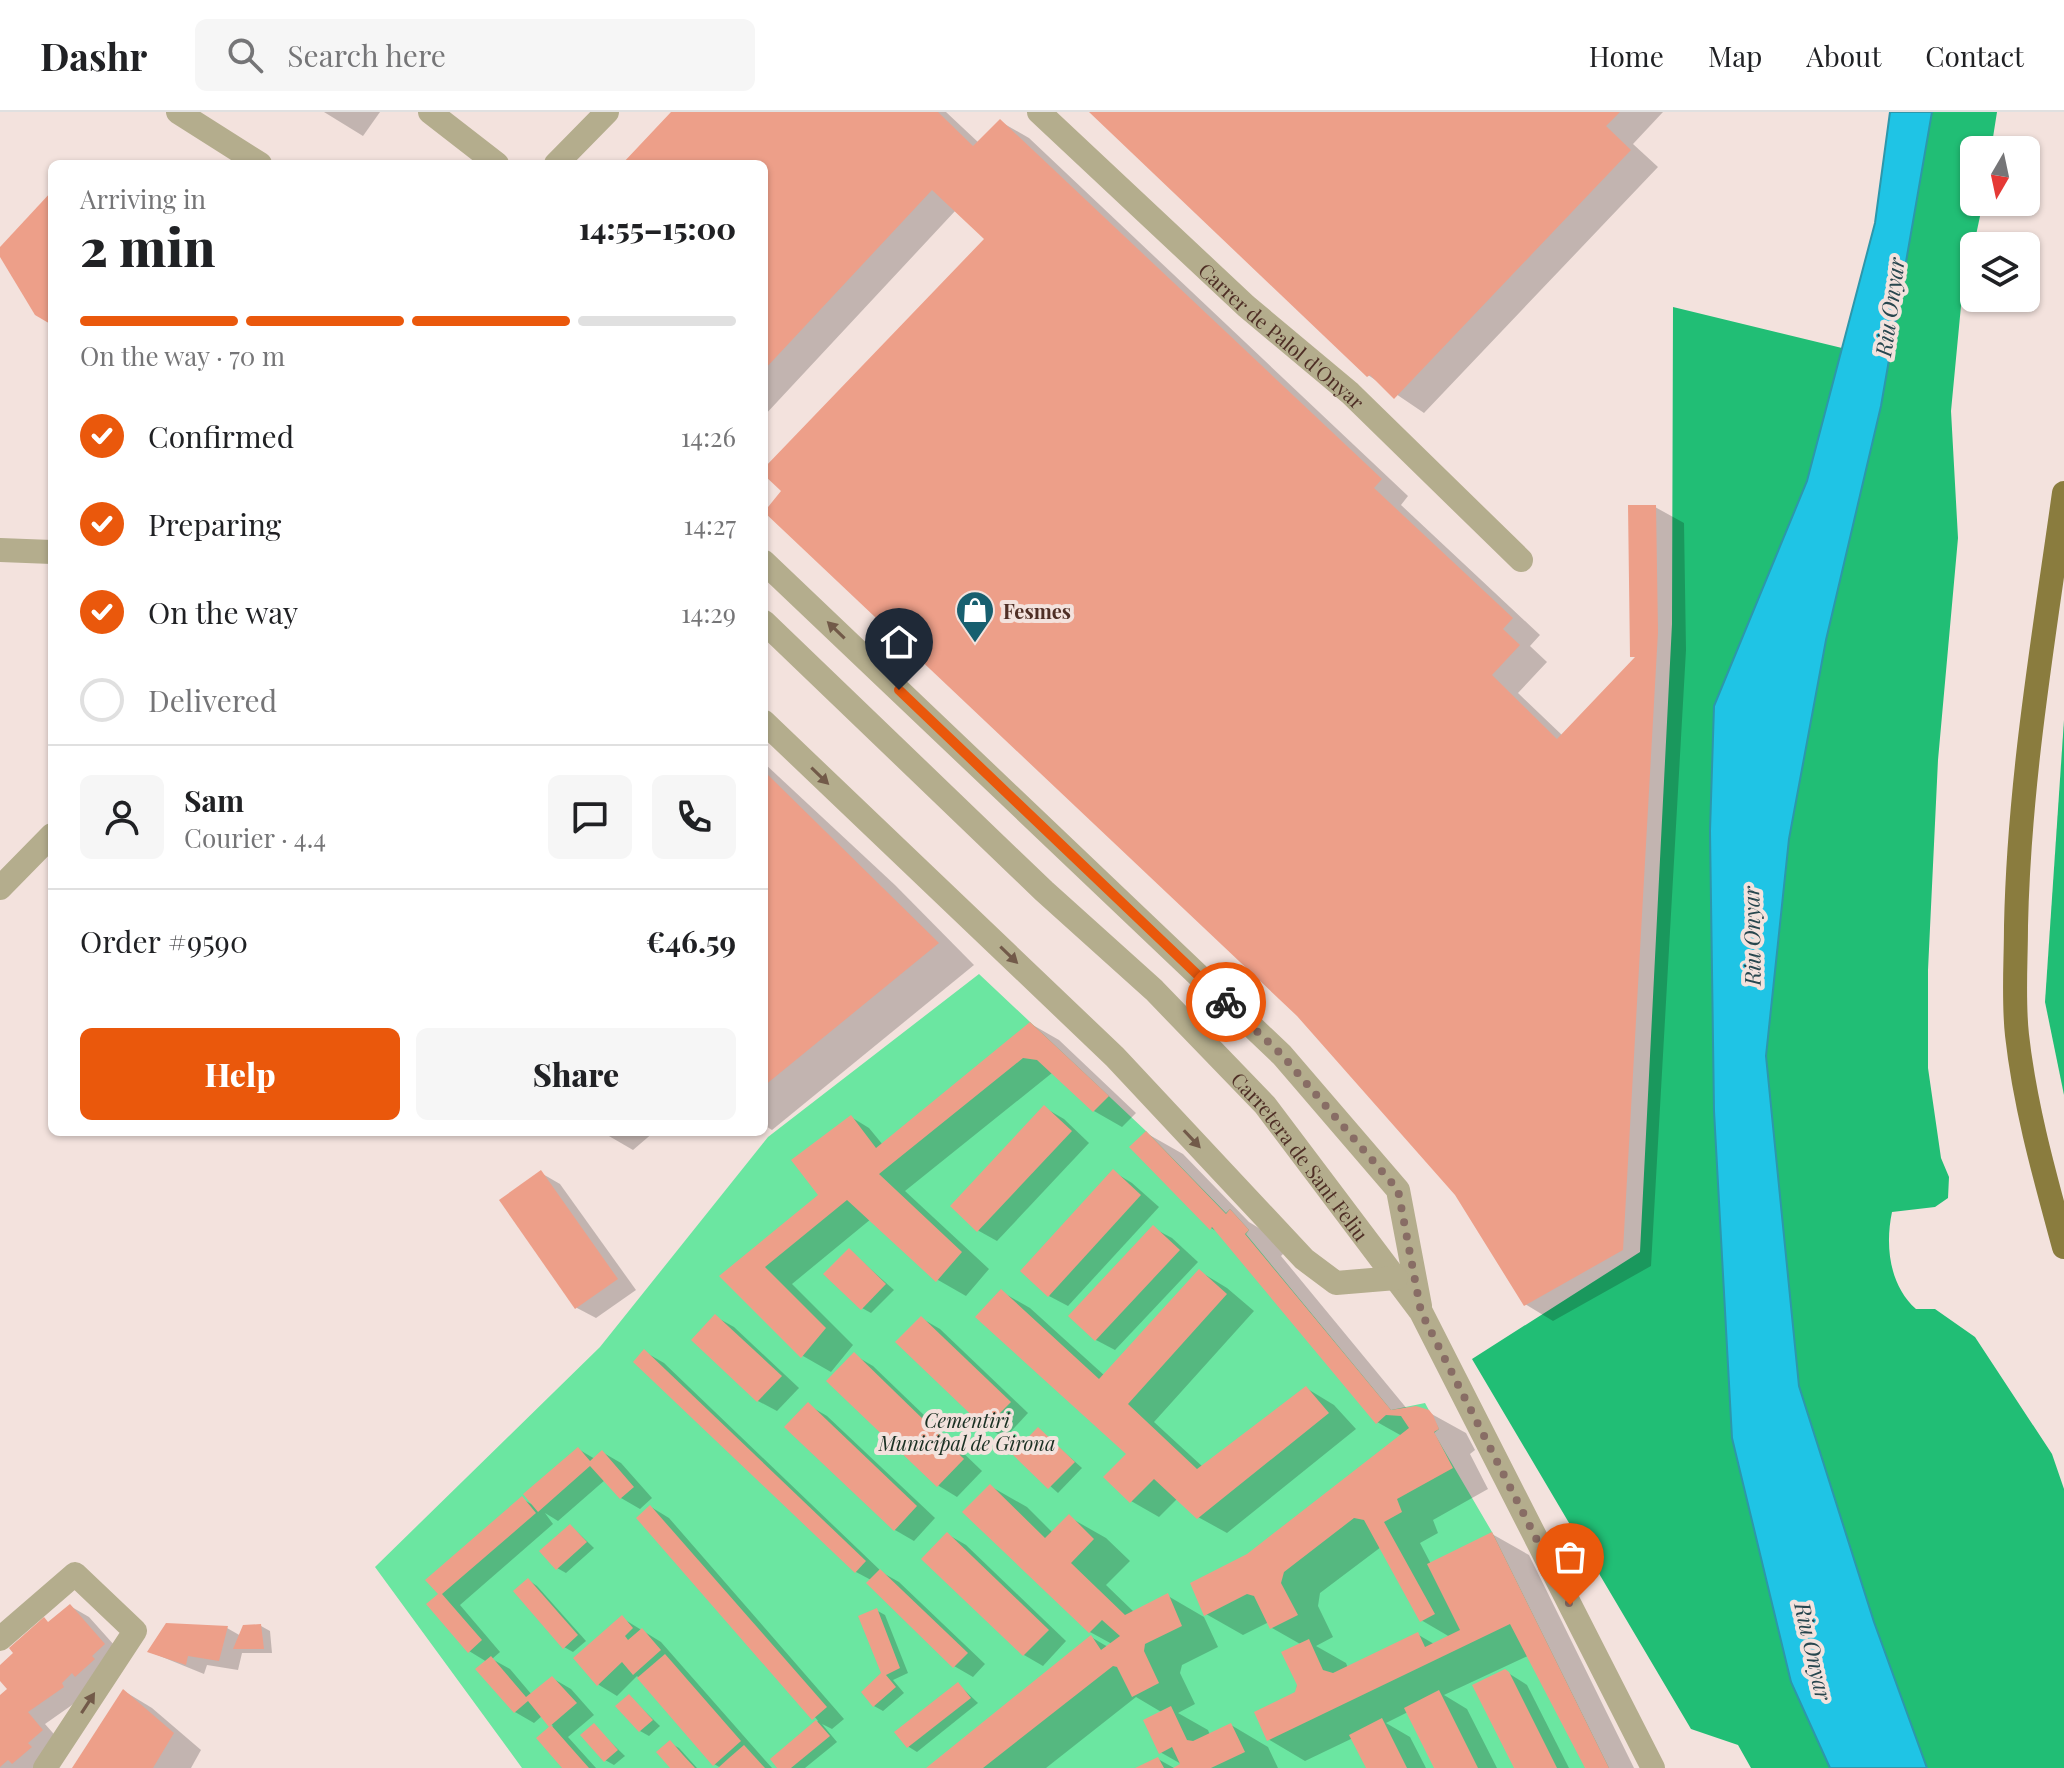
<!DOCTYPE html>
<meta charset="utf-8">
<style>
body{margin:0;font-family:"Playfair Display",serif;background:#f6f6f6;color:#202124;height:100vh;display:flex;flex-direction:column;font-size:30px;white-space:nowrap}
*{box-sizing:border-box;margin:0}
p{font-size:26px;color:#757577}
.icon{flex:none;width:44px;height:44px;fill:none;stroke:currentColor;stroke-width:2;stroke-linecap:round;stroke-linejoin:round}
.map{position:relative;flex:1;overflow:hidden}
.drawer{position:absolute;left:48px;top:48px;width:720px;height:976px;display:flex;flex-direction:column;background:#fff;border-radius:12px;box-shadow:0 2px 6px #0004}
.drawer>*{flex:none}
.needle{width:52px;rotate:189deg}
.buttons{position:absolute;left:1960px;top:24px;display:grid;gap:16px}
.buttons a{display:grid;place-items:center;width:80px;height:80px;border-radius:12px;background:#fff;box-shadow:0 2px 6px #0004;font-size:40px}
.pin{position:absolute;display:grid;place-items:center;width:68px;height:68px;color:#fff;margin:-82px -34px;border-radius:50% 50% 50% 0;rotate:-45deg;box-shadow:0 0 8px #0007}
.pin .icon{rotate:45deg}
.courier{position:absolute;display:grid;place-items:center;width:80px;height:80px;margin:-40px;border:6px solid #ea580c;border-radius:50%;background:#fff;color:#222;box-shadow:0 2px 10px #0007}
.head em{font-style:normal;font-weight:800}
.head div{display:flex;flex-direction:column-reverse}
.head{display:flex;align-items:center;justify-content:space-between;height:136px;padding:0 32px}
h1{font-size:52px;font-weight:800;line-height:60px}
.bar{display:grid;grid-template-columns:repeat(4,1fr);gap:12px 8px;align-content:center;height:96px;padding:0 32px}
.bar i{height:10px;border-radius:6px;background:#e0e0e0}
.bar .selected{background:#ea580c}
.bar p{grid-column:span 4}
.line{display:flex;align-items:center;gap:20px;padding:0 32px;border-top:2px solid #e0e0e0}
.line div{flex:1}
.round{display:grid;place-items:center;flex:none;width:84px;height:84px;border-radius:12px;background:#f6f6f6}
ol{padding:0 32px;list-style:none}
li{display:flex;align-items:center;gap:24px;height:88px}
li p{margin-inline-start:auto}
li .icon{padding:8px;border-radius:50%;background:#ea580c;color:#fff;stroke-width:4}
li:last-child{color:#757577}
li i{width:44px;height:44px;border:4px solid #e0e0e0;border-radius:50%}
.button{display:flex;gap:16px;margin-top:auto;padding:16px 32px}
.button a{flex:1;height:92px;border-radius:12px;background:#ea580c;color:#fff;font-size:32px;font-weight:800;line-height:92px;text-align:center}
.button a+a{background:#f6f6f6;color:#202124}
header{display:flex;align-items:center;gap:48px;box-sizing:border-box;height:112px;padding:0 40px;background:#fff;border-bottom:2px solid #e0e0e0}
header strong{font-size:38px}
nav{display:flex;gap:44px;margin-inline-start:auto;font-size:28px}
.search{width:560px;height:72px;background:#f6f6f6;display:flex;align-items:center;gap:20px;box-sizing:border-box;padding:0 28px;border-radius:12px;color:#757577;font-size:30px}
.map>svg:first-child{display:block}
.green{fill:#6be6a1}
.forest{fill:#21be75}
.water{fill:#1fc4e5;stroke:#2d97ab;stroke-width:2}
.shadow{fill:#0003;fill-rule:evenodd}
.building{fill:#ed9f89}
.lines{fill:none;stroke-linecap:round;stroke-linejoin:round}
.minor{stroke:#b4ad8d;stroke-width:24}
.major{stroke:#8a7c3e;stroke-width:24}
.oneway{fill:#725a49}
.done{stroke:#886d65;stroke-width:8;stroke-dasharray:0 14.4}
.route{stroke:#ea580c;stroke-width:10}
.labels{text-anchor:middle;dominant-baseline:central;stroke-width:8;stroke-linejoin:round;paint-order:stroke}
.street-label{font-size:20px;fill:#4e2e25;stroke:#f3e2dd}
.poi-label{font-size:20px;font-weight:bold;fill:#4e2e25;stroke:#f3e2dd;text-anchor:start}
.park-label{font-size:20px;font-style:italic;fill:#1a3023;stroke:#f3e2dd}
.water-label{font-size:22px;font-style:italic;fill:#27464e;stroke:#f3e2dd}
</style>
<header>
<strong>Dashr</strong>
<div class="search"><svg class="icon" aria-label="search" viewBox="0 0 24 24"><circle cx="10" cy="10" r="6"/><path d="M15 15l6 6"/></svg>Search here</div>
<nav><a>Home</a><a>Map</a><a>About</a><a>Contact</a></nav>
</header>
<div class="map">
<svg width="2064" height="1656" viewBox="0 0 2064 1656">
<rect width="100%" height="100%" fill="#f3e2dd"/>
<path class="green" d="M979,862L1146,1019L1226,1101L1230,1097L1249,1118L1246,1122L1391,1298L1425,1291L1439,1317L1434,1321L1492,1420L1609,1656H522L375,1455L600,1235L768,1025Z"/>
<g class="forest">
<path d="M1932,0H1997L1991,38H1974V90H1983L1961,194L1951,299L1958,426L1938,648L1928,858V956L1941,1046L1949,1065L1948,1086L1935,1095L1892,1100C1885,1133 1889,1173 1916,1197H1935L1975,1225L2052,1342L2064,1377V1656H1927L1874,1510L1799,1274L1766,944L1789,727L1826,528L1881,294Z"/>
<path d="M1673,195L1842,236L1807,369L1714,594L1791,1570L1830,1656H1751L1738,1633L1691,1617L1472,1247L1640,1140L1672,512Z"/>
<path d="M2064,608V983L2045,890Z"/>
</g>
<path class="water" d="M1890,0H1932L1881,294L1826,528L1789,727L1766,944L1799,1274L1874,1510L1927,1656H1830L1791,1570L1732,1326L1714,999L1710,719L1714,594L1807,369L1875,111Z"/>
<g class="shadow">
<path d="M324,0H380L363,24Z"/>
<path d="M674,0H946L979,31L1001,10L1029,26L1408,384L1401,393L1540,523L1530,534L1547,550L1518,581L1563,624L1637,546L1632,543L1655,395L1684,411L1686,538L1651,1154L1553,1209L1525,1192L1456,1082L1299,902L764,359L987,127L956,98L764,304V52H625Z"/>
<path d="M1091,0H1663L1633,32L1658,55L1424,301L1368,263Z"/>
<path d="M764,651L895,773L974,853L772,1018L764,1013Z"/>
<path d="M1031,912L1059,928L1136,1001L1122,1015L1094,999L1052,961L905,1079L989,1157L966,1184L938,1168L871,1107L792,1172L853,1233L831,1260L803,1244L722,1164L821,1083L851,1005L869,1016L883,1033Z"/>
<path d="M1045,996L1064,1007L1089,1031L997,1129L979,1119L953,1094Z"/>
<path d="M602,1020H654L633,1038Z"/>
<path d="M1146,1021L1183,1042L1249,1110L1267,1121L1285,1140L1281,1144L1408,1298L1428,1300L1466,1321L1475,1338L1470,1342L1488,1377L1433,1408L1438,1421L1420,1431L1431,1452L1492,1422L1529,1443L1634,1656H1587L1530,1543L1444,1583L1467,1597L1497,1656H1437L1408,1600L1386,1611L1410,1625L1426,1656H1369L1353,1626L1305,1649L1268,1627L1296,1581L1302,1533L1272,1516L1269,1510L1243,1523L1206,1502L1248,1444L1402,1324L1377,1310L1221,1122L1211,1116ZM1381,1435L1421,1508L1450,1525L1434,1532L1417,1522L1348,1556L1346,1551L1316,1534L1333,1525L1318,1494L1320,1481Z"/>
<path d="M1114,1060L1132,1071L1159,1095L1068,1194L1049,1184Z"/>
<path d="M541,1061L560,1072L636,1178L596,1206L577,1196Z"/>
<path d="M1153,1116L1172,1126L1198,1150L1115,1238L1096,1228L1071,1204Z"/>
<path d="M849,1138L894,1178L871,1201L862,1196Z"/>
<path d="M1199,1159L1227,1176L1254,1199L1154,1310L1203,1355L1306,1276L1334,1293L1356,1317L1227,1421L1198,1405L1178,1386L1159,1405L1131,1389L1129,1341L1002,1180L1030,1196L1105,1264Z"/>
<path d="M716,1205L734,1215L799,1276L777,1299L758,1289Z"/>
<path d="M921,1206L940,1217L1028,1301L1005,1326L986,1315L898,1230Z"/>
<path d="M645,1240L664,1251L883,1461L899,1470L985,1552L973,1565L954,1554L871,1468L856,1460Z"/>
<path d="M854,1243L873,1254L982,1359L957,1385L939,1374L829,1269Z"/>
<path d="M808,1293L827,1304L935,1406L914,1429L895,1418Z"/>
<path d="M1038,1317L1082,1356L1058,1381L1014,1342Z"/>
<path d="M578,1337L595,1347L602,1340L621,1351L652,1386L640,1397L621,1386L605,1368L558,1409L545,1401L553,1412L460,1493L500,1540L492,1547L510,1557L532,1583L552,1566L571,1577L594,1603L568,1625L596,1656H564L539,1627L553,1614L543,1603L534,1611L515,1600L487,1550L469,1539L441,1482L522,1387L535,1394Z"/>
<path d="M990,1374L1027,1395L1053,1421L1069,1405L1106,1426L1130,1449L1106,1473L1134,1500L1168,1484L1204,1505L1218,1535L1182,1553L1180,1561L1195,1592L1178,1601L1208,1618L1210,1623L1231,1613L1268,1635L1278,1656H1178L1183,1653L1160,1640L1163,1601L1136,1585L1046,1656H930L1091,1525L1108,1535L1112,1532L1090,1520Z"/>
<path d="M651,1395L669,1406L844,1607L832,1617L822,1612L837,1630L805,1656H780L773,1647L818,1609Z"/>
<path d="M571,1414L594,1436L566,1461L557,1456Z"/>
<path d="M947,1422L966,1433L1066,1529L1043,1554L1024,1543Z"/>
<path d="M528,1468L537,1474L586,1529L573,1540L564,1535Z"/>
<path d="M70,1494L89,1505L123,1543L82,1586L45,1612L60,1629L39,1656H0V1586L10,1577L0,1566V1556Z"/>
<path d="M876,1498L885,1503L908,1561L893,1568L904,1581L883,1599L874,1594L884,1562Z"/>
<path d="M622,1506L661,1530L772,1656H721L714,1652L637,1564L617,1584L599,1573L575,1546Z"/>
<path d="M261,1514L270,1519L272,1541H242L238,1558L207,1553L204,1562L150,1540L227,1516L241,1524Z"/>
<path d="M1505,1559L1527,1573L1569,1656H1516Z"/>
<path d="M958,1572L978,1591L917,1640L909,1635L897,1620Z"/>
<path d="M124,1579L152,1596L201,1638L191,1656H75Z"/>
<path d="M629,1584L660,1614L649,1624L640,1619Z"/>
<path d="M594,1614L625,1644L614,1653L605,1648Z"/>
<path d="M670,1631L679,1636L697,1656H673Z"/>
<path d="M1158,1647L1174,1656H1139Z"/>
</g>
<g class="building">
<path d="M671,0H938L973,34L1000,7L1382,367L1374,376L1513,506L1503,517L1520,533L1492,563L1557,627L1635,545H1630L1628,393H1656L1658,520L1623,1138L1524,1194L1455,1083L1297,904L764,400L781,379L764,363V356L984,127L932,78L764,258V52H622Z"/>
<path d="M1089,0H1620L1606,14L1631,38L1394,287L1370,263L1367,265Z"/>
<path d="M52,79V213L35,203L0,145V135Z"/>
<path d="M764,659L939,831L764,974Z"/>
<path d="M1030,910L1109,984L1093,1000L1037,948L1023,946L879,1062L962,1140L936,1170L847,1088L765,1155L826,1216L801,1246L719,1164L818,1083L791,1048L851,1003L876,1036Z"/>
<path d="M1044,993L1072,1019L977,1120L950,1094Z"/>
<path d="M1146,1019L1226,1102L1230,1097L1249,1118L1245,1122L1391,1298L1416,1294L1429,1298L1433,1303L1439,1317L1434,1320L1453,1356L1397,1387L1402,1400L1384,1410L1435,1502L1420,1510L1364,1408L1354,1406L1284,1460L1281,1471L1298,1503L1270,1517L1254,1484L1247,1482L1204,1504L1190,1471L1247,1442L1409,1316L1401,1304L1386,1303L1376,1312L1212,1115L1210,1118L1129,1035Z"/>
<path d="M1113,1057L1141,1083L1048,1185L1020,1159Z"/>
<path d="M541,1058L618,1167L575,1197L499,1088Z"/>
<path d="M1153,1113L1180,1138L1095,1229L1068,1204Z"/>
<path d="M849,1136L886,1172L861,1198L823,1162Z"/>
<path d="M1199,1157L1227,1182L1128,1292L1197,1357L1306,1274L1329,1301L1197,1407L1154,1367L1130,1391L1103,1365L1126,1342L975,1205L1001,1177L1099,1267Z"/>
<path d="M715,1202L782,1264L757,1290L691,1228Z"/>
<path d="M921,1204L1011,1290L985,1316L895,1230Z"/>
<path d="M644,1237L866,1449L855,1461L633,1250Z"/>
<path d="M854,1240L964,1347L937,1375L826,1269Z"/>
<path d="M808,1290L917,1394L894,1419L784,1315Z"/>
<path d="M1038,1315L1075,1350L1048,1377L1012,1342Z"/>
<path d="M578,1335L590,1349L602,1338L634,1375L620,1387L590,1354L538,1400L523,1382Z"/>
<path d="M990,1372L1045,1426L1069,1402L1094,1427L1071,1451L1125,1503L1168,1481L1182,1514L1145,1532L1144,1539L1159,1571L1132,1585L1117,1555L1113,1554L983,1656H926L1091,1523L1101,1538L1120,1524L1102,1508L1089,1521L962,1400Z"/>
<path d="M522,1384L536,1401L442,1482L482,1528L468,1541L426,1492L438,1482L425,1468Z"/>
<path d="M650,1393L827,1595L812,1608L636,1406Z"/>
<path d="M570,1412L587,1430L556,1458L539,1439Z"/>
<path d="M947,1420L1049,1518L1023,1544L921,1447Z"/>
<path d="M1492,1420L1609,1656H1585L1510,1512L1267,1629L1254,1600L1295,1580L1297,1573L1281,1540L1309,1527L1323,1558L1333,1561L1418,1520L1425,1535L1460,1518L1427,1452Z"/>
<path d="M880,1457L968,1541L953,1556L866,1471Z"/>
<path d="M528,1466L578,1523L563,1537L513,1479Z"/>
<path d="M70,1492L105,1532L92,1544L95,1547L75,1565L72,1561L62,1571L64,1575L28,1600L43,1618L28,1631L32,1635L12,1652L8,1648L0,1655V1583L7,1577L0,1569V1553L13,1541L9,1536L44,1505L48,1510Z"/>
<path d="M877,1496L900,1556L886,1563L896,1575L873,1595L861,1580L881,1561L858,1504Z"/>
<path d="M622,1503L633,1516L625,1524L628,1528L642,1516L661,1538L633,1563L622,1550L597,1574L573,1546Z"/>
<path d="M166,1511L228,1514L219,1549L188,1544L186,1553L147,1540Z"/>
<path d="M261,1512L264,1537H233L243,1513Z"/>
<path d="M665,1542L741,1629L713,1654L637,1566Z"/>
<path d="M491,1544L526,1585L552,1564L577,1591L549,1615L528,1589L514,1601L475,1557Z"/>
<path d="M1505,1557L1509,1560L1557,1656H1514L1472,1573Z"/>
<path d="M958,1570L971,1586L907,1636L894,1620Z"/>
<path d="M123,1577L174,1621L153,1656H72Z"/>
<path d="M1439,1578L1478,1656H1434L1404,1596Z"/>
<path d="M629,1582L653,1608L639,1620L615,1594Z"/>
<path d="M1171,1594L1187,1628L1193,1629L1231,1611L1245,1640L1211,1656H1173L1180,1652L1172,1635L1159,1642L1143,1608Z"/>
<path d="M1382,1606L1407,1656H1366L1349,1623Z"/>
<path d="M816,1608L830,1624L791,1656H777L770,1647Z"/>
<path d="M594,1611L618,1638L604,1650L580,1623Z"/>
<path d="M551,1613L581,1647L589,1656H562L536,1626Z"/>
<path d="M670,1628L683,1643L695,1656H670L656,1640Z"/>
<path d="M744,1633L765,1656H718L729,1646Z"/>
<path d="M1158,1645L1164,1656H1135Z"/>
</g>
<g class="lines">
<g class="minor">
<path d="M178,0L260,52"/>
<path d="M430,0L497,52"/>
<path id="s1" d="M1039,0L1246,194L1350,281L1521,448"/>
<path d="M556,52L607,0"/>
<path d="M0,438L52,440"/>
<path d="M764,450L1282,943L1398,1078L1420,1194"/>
<path id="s2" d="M764,510L1044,779L1154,878L1265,993L1421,1200L1653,1656"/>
<path d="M764,610L1115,945L1304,1147L1336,1171L1396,1166"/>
<path d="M0,776L52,723"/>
<path d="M0,1527L75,1462L135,1519L45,1656"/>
</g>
<path class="major" d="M2064,381C2044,524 2019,669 2016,814C2016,850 2013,887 2017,923C2025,995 2045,1065 2064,1135"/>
</g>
<defs><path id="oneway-solid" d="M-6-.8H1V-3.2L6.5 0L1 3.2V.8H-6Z" transform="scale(2)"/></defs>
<g class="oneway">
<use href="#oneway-solid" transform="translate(836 518) rotate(-136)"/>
<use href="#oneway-solid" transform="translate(820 664) rotate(44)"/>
<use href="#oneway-solid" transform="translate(1009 843) rotate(44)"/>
<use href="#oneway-solid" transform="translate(1192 1027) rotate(47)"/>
<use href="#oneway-solid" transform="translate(88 1591) rotate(-57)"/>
</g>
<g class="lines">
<path class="done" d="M1226,890L1282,943L1398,1078L1421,1200L1570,1493"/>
<path class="route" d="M899,578L1226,890"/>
</g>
<defs>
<symbol id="shop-pin" viewBox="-11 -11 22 30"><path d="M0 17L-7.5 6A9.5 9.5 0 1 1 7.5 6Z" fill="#175f6f" stroke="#f3e2dd"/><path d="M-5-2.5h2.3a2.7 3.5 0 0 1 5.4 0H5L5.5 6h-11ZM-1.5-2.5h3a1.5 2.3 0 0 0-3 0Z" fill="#fff"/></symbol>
</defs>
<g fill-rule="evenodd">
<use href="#shop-pin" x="953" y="476" width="44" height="60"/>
</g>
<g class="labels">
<g class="street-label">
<text stroke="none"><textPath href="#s1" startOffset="330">Carrer de Palol d'Onyar</textPath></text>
<text stroke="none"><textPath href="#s2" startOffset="758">Carretera de Sant Feliu</textPath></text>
</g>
<g class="poi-label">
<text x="1003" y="498">Fesmes</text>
</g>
<g class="park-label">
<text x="967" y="1307">Cementiri<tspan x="967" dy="23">Municipal de Girona</tspan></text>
</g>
<g class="water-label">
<text transform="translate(1889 195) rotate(-82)">Riu Onyar</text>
<text transform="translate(1751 824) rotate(-91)">Riu Onyar</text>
<text transform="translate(1814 1539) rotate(77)">Riu Onyar</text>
</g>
</g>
</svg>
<div class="buttons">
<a><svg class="needle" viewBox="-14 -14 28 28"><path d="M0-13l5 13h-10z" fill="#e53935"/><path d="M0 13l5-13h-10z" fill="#757577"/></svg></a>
<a><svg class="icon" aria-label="layers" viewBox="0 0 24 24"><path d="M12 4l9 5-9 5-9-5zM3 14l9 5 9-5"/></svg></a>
</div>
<div class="pin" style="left:1570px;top:1493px;background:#ea580c"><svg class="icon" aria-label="bag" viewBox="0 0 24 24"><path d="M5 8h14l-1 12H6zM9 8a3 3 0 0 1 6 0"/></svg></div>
<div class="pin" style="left:899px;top:578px;background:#1f2937"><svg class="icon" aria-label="home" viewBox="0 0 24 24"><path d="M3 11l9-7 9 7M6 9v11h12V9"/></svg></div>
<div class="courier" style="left:1226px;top:890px"><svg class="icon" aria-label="bike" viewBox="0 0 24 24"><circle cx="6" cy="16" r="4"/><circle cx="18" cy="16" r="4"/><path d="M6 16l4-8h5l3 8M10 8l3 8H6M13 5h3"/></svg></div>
<section class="drawer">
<div class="head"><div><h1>2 min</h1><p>Arriving in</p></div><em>14:55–15:00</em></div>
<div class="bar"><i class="selected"></i><i class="selected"></i><i class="selected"></i><i></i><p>On the way · 70 m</p></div>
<ol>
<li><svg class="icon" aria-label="check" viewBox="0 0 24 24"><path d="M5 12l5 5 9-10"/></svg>Confirmed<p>14:26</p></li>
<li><svg class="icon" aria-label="check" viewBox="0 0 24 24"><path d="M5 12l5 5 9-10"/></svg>Preparing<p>14:27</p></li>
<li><svg class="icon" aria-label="check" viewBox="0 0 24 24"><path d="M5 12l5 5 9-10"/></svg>On the way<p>14:29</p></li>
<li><i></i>Delivered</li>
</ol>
<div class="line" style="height:144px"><a class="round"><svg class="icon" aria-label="person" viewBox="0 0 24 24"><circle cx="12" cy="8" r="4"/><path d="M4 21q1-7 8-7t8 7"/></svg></a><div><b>Sam</b><p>Courier · 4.4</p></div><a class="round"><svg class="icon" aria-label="chat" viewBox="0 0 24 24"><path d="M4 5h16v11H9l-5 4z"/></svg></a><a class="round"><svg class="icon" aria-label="phone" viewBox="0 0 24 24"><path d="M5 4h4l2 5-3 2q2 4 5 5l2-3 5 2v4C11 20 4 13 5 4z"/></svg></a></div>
<div class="line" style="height:104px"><div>Order #9590</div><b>€46.59</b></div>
<div class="button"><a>Help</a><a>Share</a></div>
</section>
</div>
